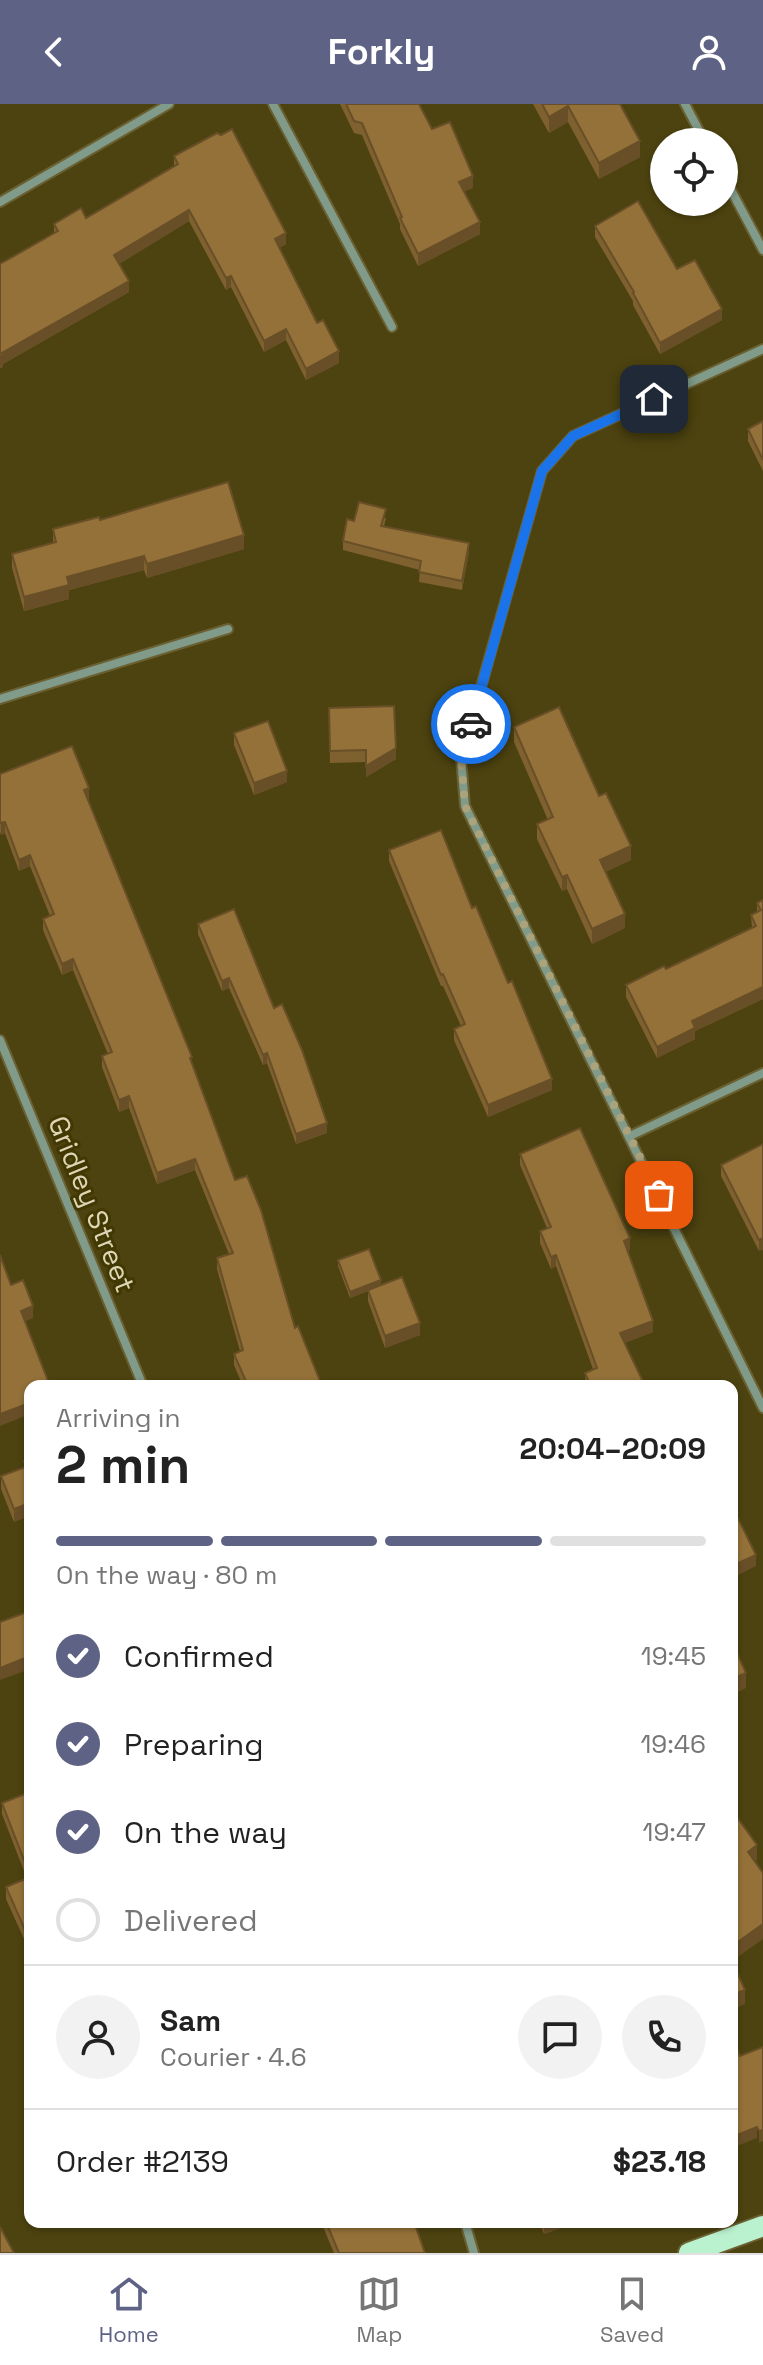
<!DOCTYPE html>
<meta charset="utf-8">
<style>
body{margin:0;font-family:"Space Grotesk",sans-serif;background:#f2f2f2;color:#222;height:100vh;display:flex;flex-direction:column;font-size:30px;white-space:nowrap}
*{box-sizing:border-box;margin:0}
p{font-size:26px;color:#767676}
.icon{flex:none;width:44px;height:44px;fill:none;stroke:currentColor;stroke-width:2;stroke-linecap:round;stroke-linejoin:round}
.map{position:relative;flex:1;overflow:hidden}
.panel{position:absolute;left:24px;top:1276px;width:714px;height:848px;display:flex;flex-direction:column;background:#fff;border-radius:16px;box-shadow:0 2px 6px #0004}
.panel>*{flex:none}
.buttons{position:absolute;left:650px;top:24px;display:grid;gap:16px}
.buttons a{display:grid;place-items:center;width:88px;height:88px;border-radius:50%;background:#fff;box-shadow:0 2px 6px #0004;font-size:40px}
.pin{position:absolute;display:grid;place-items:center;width:68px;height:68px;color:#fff;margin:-34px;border-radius:16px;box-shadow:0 4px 12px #0006}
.courier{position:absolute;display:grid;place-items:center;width:80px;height:80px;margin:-40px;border:6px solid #1a73e8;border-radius:50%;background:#fff;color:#222;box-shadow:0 2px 10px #0007}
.headline em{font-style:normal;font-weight:600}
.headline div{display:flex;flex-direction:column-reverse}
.headline{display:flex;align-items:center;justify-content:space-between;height:136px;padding:0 32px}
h1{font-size:52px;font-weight:600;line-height:60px}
.bar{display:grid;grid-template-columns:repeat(4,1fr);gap:12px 8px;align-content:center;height:96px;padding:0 32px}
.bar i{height:10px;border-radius:6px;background:#e0e0e0}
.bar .on{background:#5e6284}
.bar p{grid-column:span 4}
.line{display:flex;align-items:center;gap:20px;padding:0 32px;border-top:2px solid #e0e0e0}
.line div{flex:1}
.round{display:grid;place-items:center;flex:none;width:84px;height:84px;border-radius:42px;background:#f2f2f2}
ol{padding:0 32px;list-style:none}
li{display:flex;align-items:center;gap:24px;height:88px}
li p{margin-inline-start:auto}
li .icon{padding:8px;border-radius:50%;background:#5e6284;color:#fff;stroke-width:4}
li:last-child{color:#767676}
li i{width:44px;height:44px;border:4px solid #e0e0e0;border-radius:50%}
header{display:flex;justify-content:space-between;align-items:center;height:104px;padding:0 32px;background:#5e6284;color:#fff;font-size:36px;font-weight:600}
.dock{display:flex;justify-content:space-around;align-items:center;height:112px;border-top:2px solid #e0e0e0;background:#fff;font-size:22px;color:#767676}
.dock a{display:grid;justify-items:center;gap:4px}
.dock .on{color:#5e6284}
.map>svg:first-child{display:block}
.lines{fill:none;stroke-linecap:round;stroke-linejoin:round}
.minor-casing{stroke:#6a6031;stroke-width:12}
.primary-casing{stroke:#6a6031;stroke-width:24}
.minor{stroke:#809b8a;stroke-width:8}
.primary{stroke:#baf2d0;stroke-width:20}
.wall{fill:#7f6130}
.shaded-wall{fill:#684f27}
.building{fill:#947138;stroke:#684f27;stroke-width:2}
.done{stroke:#aba37c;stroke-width:8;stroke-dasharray:0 14.4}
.route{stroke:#1a73e8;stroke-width:10}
.labels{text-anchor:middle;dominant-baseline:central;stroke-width:6;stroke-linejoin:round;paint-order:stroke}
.street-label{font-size:28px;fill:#ddd6b6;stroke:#423802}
</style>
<header><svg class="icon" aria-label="back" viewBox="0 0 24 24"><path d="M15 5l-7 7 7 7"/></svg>Forkly<svg class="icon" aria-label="person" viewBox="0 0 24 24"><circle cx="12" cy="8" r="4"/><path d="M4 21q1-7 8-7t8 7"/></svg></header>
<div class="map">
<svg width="763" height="2149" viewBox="0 0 763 2149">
<rect width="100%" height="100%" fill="#4d4310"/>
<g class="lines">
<defs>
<g id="minor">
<path d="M273,0L392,223"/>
<path d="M685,0L705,38"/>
<path d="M724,73L763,146"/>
<path d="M0,98L169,0"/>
<path d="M763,245L573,332L542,367L461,654L465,702L763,1304"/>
<path d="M0,595L228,525"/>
<path d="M0,936L143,1282"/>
<path d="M630,1032L763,969"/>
<path d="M465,2118L474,2149"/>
</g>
<path id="primary" d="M689,2149L763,2122"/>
</defs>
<use href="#minor" class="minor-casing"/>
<use href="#primary" class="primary-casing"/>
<use href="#minor" class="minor"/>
<use href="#primary" class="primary"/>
</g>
<g class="wall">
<path d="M340,0H419L432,25L473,84L464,87L480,130L418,162L400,125V120L362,31L354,29Z"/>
<path d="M533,0H620L640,53L599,75L568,18L549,29Z"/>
<path d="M174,52L286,140L279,144L339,259L306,276L286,236L264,248L231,183L226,186L189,117L119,160L129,188L3,260V263L0,264V160L54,129V120L86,114L174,62Z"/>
<path d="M595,122L722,216L660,250L633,201V197L595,133Z"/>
<path d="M763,317V367L748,337V325Z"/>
<path d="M386,414L384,422L469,448L462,486L419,478L420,466L343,446V437L354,417Z"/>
<path d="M100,416L244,445L147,474L144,466L69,486V495L24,507L12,464V450L53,439V425Z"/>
<path d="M329,604L396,655L366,673V658L330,659Z"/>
<path d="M514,623L599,692L631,756L605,768L625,824L592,840L567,785L562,787L537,735V720L548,716L514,638Z"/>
<path d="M234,629L287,678L254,691L234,641Z"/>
<path d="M0,670L89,696H88L192,958L235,1076L295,1224L322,1282H243L234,1261V1250L240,1247L217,1165V1154L229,1150L195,1066L157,1080L129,1004L119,1008L102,963V952L108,950L73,866L62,871L43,826V815L50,812L30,762L19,767L5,729L1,731L0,728Z"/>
<path d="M389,746L472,804L552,986L488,1013L454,936V925L461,922L443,882H441L389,757Z"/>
<path d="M763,796V895L695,927V935L657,954L626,893V881L666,865L752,824L751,811L757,808V799Z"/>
<path d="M198,820L274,904L327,1029L296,1040L267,959L263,961L229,884L222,887L198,830Z"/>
<path d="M763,1040L759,1147L721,1072V1061Z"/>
<path d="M520,1050L630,1146H627L653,1228L624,1239L645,1282H586L585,1269L593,1265L556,1162L551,1165L540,1139V1127L547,1124L520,1061Z"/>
<path d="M338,1156L381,1181L420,1231L385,1244L368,1197V1187L350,1194L338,1162Z"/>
<path d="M30,1355L14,1418L1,1385V1372L24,1363V1357Z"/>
<path d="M30,1688L24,1767L2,1710V1699Z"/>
<path d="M30,1773V1845L29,1846L6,1795V1783Z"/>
<path d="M321,2118H414L425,2149H334Z"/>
<path d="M539,2118H577L544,2130Z"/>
</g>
<g class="shaded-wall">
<path d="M568,2V18L549,29V13Z"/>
<path d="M640,37V53L599,75V59Z"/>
<path d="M473,72V84L459,89V78Z"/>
<path d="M189,106V117L114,163V151Z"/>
<path d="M480,118V130L418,162V150Z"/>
<path d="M286,129V140L275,146V135Z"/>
<path d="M231,172V183L226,186V174Z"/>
<path d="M129,177V188L3,260V263L0,264V253L2,249Z"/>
<path d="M722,205V216L660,250V239Z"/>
<path d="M286,225V236L264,248V237Z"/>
<path d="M339,247V259L306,276V265Z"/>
<path d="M244,431V445L147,474V460Z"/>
<path d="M469,439V448L462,486V477Z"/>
<path d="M144,452V466L69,486V495L24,507V493L67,473Z"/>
<path d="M396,644V655L366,673V662Z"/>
<path d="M287,667V678L254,691V679Z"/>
<path d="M89,684V696L84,698V686Z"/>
<path d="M5,718V729L1,731V719Z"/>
<path d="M631,742V756L600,770V756Z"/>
<path d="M30,751V762L19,767V756Z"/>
<path d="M567,771V785L562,787V773Z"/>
<path d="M625,810V824L592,840V825Z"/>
<path d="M73,855V866L62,871V860Z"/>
<path d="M229,874V884L222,887V877Z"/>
<path d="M763,883V895L695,927V935L657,954V943L692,917Z"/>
<path d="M267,949V959L263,961V951Z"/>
<path d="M552,975V986L488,1013V1001Z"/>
<path d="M129,992V1004L119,1008V996Z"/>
<path d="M327,1019V1029L296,1040V1030Z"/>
<path d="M195,1055V1066L157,1080V1069Z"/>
<path d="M630,1134V1146L624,1148V1137Z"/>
<path d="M763,1134V1146L759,1147V1136Z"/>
<path d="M556,1151V1162L551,1165V1153Z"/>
<path d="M381,1176V1182L350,1194V1188Z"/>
<path d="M33,1202V1214L21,1219V1207Z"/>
<path d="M653,1217V1228L620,1241V1229Z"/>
<path d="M420,1219V1231L385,1244V1232Z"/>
<path d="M30,1299V1310L0,1322V1310Z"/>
<path d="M30,1399V1412L14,1418V1405Z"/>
<path d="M756,1451V1462L732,1474V1462Z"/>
<path d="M30,1552V1565L0,1576V1564Z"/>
<path d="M746,1569V1584L732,1591V1575Z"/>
<path d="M757,1741V1756L748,1763V1748Z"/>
<path d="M30,1754V1765L24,1767V1756Z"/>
<path d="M763,1820V1835L732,1857V1842Z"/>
<path d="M745,1886V1900L732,1906V1891Z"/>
<path d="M757,2023V2034L732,2044V2033Z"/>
<path d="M763,2026V2037L759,2039V2027Z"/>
<path d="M547,2118H577L544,2130V2119Z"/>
</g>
<g class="building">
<path d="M346,0H419L432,25L450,18L473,72L459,78L480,118L418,150L400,114L402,113L362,19L354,17Z"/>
<path d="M542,0H620L640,37L599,59L568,2L549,13Z"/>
<path d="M232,25L286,129L275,135L317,219L323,216L339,247L306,265L286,225L264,237L231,172L226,174L189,106L114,151L129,177L2,249L3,251L0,253V160L58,127L54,120L81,104L86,114L178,60L174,52L217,29L221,31Z"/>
<path d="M638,97L677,165L695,156L722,205L660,239L633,189L634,188L595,122Z"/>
<path d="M763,317V356L748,325Z"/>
<path d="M228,378L244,431L147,460L144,452L67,473L69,481L24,493L12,450L56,438L53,425L99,413L100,416Z"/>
<path d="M359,398L386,405L381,422L469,439L462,477L419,468L421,457L343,437L347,415L354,417Z"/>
<path d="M394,602L396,644L366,662V646L330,647L329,604Z"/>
<path d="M559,603L599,692L606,689L631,742L600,756L625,810L592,825L567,771L562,773L537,720L553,713L514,623Z"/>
<path d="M268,617L287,667L254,679L234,629Z"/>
<path d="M72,642L89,684L84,686L192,953L190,954L235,1076L247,1072L261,1106L295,1224L298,1222L322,1282H248L234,1250L243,1246L217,1154L233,1149L195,1055L157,1069L129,992L119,996L102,952L112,948L73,855L62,860L43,815L54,810L30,751L19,756L5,718L1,719L0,717V670Z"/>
<path d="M441,726L472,804L476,802L508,879L512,877L552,975L488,1001L454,925L465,920L443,870L441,871L389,746Z"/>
<path d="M763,796V883L692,917L695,924L657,943L626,881L664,862L666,865L756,822L751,811L761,806L757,799Z"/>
<path d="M234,805L274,904L282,900L302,946L327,1019L296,1030L267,949L263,951L229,874L222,877L198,820Z"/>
<path d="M580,1024L630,1134L624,1137L653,1217L620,1229L645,1282H591L585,1269L597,1264L556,1151L551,1153L540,1127L551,1123L520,1050Z"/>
<path d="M763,1040V1134L759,1136L721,1061Z"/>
<path d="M369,1145L381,1176L350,1188L338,1156Z"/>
<path d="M0,1151L11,1181L23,1176L33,1202L21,1207L50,1282H30V1299L0,1310Z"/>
<path d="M402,1173L420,1219L385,1232L368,1186Z"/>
<path d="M30,1355V1399L14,1405L1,1372L26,1363L24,1357Z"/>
<path d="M732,1402L756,1451L732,1462Z"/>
<path d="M30,1507V1552L0,1564V1518Z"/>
<path d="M732,1538L746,1569L732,1575Z"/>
<path d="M30,1688V1754L24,1756L2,1699Z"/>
<path d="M732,1706L757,1741L748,1748L763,1769V1820L732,1842Z"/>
<path d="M30,1773V1834L29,1835L6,1783Z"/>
<path d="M732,1857L745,1886L732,1891Z"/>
<path d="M732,1934L740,1952L763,1943V2026L759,2027L757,2023L732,2033Z"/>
<path d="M326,2118H414L425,2149H339Z"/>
<path d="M0,2123L14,2149H0Z"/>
</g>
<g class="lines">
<path class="done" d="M471,620L461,654L465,702L659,1091"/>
<path class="route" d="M471,620L542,367L573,332L654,295"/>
</g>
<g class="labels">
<g class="street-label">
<text transform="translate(92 1100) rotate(68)">Gridley Street</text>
</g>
</g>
</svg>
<div class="buttons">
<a><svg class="icon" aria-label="locate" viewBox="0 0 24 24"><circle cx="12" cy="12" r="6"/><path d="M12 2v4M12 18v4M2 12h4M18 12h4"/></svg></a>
</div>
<div class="pin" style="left:659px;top:1091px;background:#ea580c"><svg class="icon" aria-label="bag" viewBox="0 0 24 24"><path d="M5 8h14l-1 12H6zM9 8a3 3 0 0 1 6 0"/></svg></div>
<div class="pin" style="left:654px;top:295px;background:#1f2937"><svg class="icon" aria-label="home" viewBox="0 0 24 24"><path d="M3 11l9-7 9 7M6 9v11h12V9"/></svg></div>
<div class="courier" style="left:471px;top:620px"><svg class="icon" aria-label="car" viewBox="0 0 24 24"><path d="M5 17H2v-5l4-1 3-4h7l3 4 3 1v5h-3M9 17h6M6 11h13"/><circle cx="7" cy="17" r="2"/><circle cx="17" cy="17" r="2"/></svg></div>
<section class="panel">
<div class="headline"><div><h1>2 min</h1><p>Arriving in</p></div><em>20:04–20:09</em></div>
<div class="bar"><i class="on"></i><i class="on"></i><i class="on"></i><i></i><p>On the way · 80 m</p></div>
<ol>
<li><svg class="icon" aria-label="check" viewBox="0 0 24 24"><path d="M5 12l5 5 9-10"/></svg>Confirmed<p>19:45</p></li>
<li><svg class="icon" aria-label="check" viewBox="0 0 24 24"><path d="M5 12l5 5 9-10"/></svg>Preparing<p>19:46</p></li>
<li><svg class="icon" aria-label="check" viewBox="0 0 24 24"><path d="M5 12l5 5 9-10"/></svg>On the way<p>19:47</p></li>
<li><i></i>Delivered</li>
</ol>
<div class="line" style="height:144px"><a class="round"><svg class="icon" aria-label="person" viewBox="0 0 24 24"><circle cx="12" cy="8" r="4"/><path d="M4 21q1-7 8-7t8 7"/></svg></a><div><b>Sam</b><p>Courier · 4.6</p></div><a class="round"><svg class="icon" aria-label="chat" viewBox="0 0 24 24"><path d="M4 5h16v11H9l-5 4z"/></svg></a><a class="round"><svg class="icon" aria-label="phone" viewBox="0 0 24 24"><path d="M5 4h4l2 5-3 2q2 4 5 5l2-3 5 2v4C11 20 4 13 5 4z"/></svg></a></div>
<div class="line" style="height:104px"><div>Order #2139</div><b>$23.18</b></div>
</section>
</div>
<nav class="dock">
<a class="on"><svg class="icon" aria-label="home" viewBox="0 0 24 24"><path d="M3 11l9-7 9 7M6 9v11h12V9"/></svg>Home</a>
<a><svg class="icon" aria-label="map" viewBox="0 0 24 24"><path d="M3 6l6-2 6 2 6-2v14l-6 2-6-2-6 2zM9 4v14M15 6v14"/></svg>Map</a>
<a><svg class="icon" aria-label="saved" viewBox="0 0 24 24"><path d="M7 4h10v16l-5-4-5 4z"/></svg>Saved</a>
</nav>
